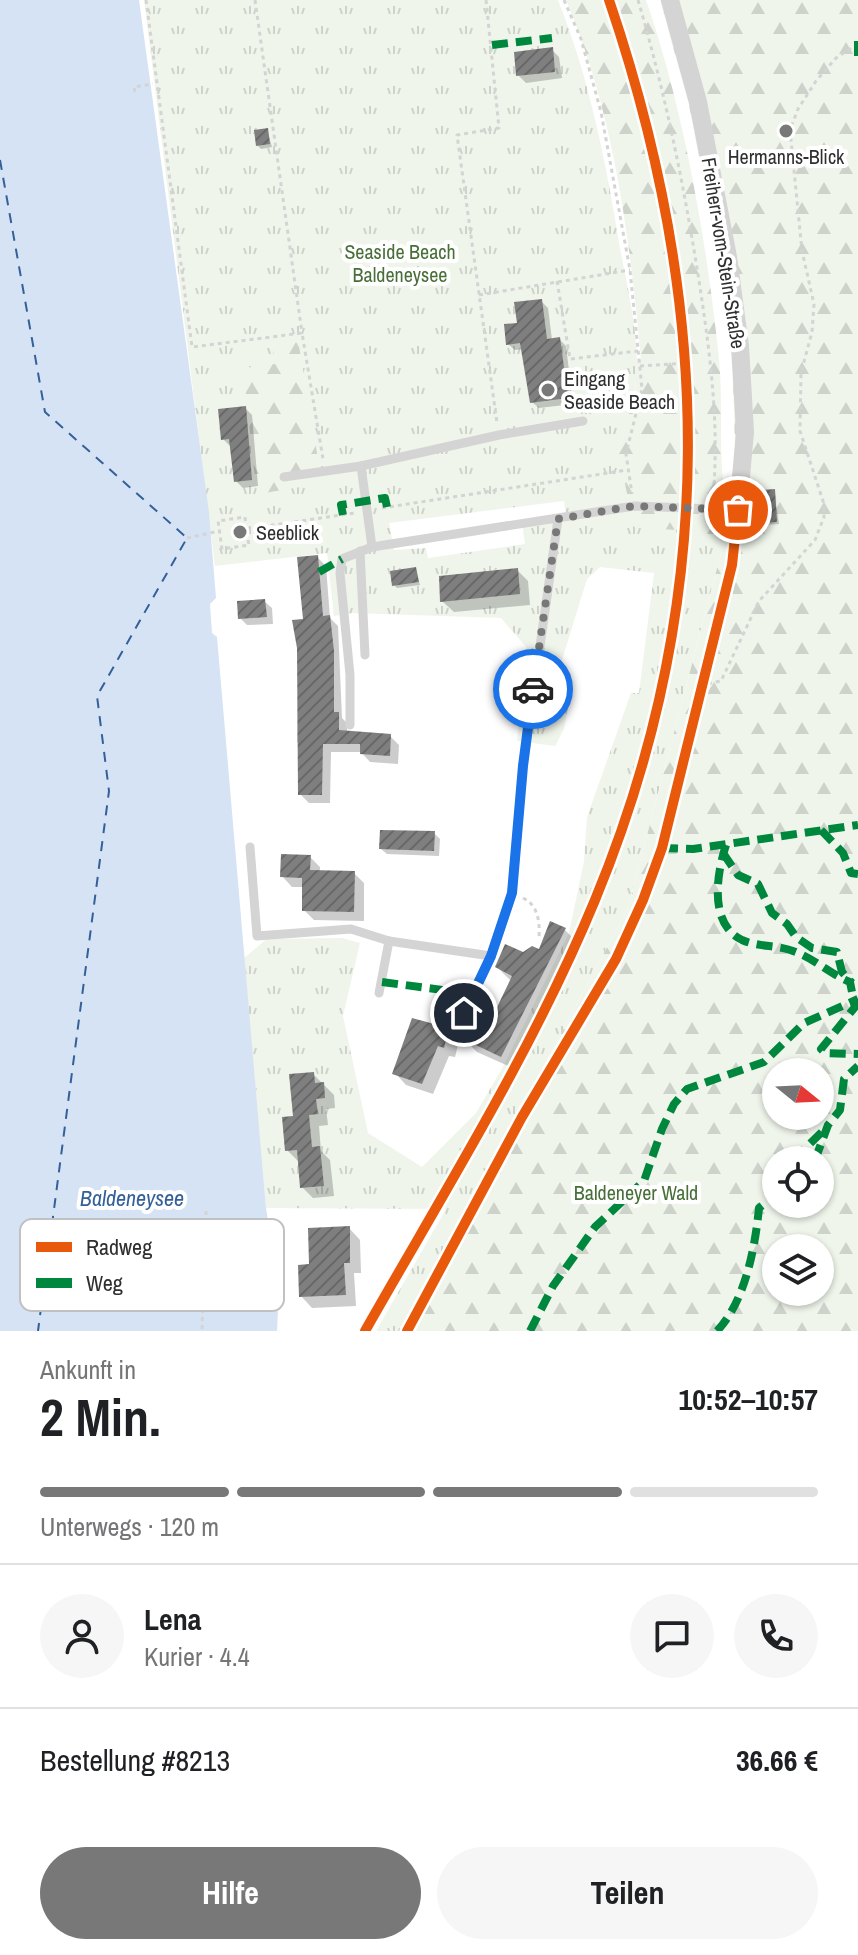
<!DOCTYPE html>
<html lang="de">
<meta charset="utf-8">
<style>
body{margin:0;font-family:"Archivo Narrow",sans-serif;background:#f6f6f6;color:#202124;height:100vh;display:flex;flex-direction:column;font-size:30px;white-space:nowrap}
*{box-sizing:border-box;margin:0}
p{font-size:26px;color:#757577}
.icon{flex:none;width:44px;height:44px;fill:none;stroke:currentColor;stroke-width:2;stroke-linecap:round;stroke-linejoin:round}
.map{position:relative;height:1331px;overflow:hidden}
.details{display:flex;flex-direction:column;background:#fff;flex:1}
.details>*{flex:none}
.needle{width:52px;rotate:108deg}
.fabs{position:absolute;left:762px;top:1058px;display:grid;gap:16px}
.fabs a{display:grid;place-items:center;width:72px;height:72px;border-radius:50%;background:#fff;box-shadow:0 2px 6px #0004;font-size:40px}
.pin{position:absolute;display:grid;place-items:center;width:68px;height:68px;color:#fff;margin:-34px;border:4px solid #fff;border-radius:50%;box-shadow:0 2px 8px #0007}
.courier{position:absolute;display:grid;place-items:center;width:80px;height:80px;margin:-40px;border:6px solid #1a73e8;border-radius:50%;background:#fff;color:#222;box-shadow:0 2px 10px #0007}
.summary em{font-style:normal;font-weight:700}
.summary div{display:flex;flex-direction:column-reverse}
.summary{display:flex;align-items:center;justify-content:space-between;height:136px;padding:0 40px}
h1{font-size:52px;font-weight:700;line-height:60px}
.bar{display:grid;grid-template-columns:repeat(4,1fr);gap:12px 8px;align-content:center;height:96px;padding:0 40px}
.bar i{height:10px;border-radius:6px;background:#e0e0e0}
.bar .current{background:#787878}
.bar p{grid-column:span 4}
.line{display:flex;align-items:center;gap:20px;padding:0 40px;border-top:2px solid #e0e0e0}
.line div{flex:1}
.round{display:grid;place-items:center;flex:none;width:84px;height:84px;border-radius:42px;background:#f6f6f6}
.action{display:flex;gap:16px;margin-top:auto;padding:16px 40px}
.action a{flex:1;height:92px;border-radius:48px;background:#787878;color:#fff;font-size:32px;font-weight:700;line-height:92px;text-align:center}
.action a+a{background:#f6f6f6;color:#202124}
.map>svg:first-child{display:block}
.grass{fill:url(#grass-tufts);fill-rule:evenodd}
.forest{fill:url(#forest-firs);fill-rule:evenodd}
.water{fill:#d6e3f4}
.shadow{fill:#0003}
.lines{fill:none;stroke-linecap:round;stroke-linejoin:round}
.ferry{stroke:#346099;stroke-width:2;stroke-dasharray:10 8;stroke-linecap:butt}
.building{fill:url(#building-hatch)}
.path{stroke:#d4d4d4;stroke-width:3;stroke-dasharray:4 4;stroke-linecap:butt}
.service{stroke:#d4d4d4;stroke-width:9}
.minor{stroke:#d4d4d4;stroke-width:18}
.quiet{stroke:#00873e;stroke-width:8;stroke-dasharray:16 8;stroke-linecap:butt}
.cycleway-casing{stroke:#fff;stroke-width:15}
.cycleway{stroke:#e8590c;stroke-width:10}
.done{stroke:#787878;stroke-width:8;stroke-dasharray:0 14.4}
.route{stroke:#1a73e8;stroke-width:10}
.poi-dot{fill:#787878;stroke:#fff;stroke-width:3}
.labels{text-anchor:middle;dominant-baseline:central;stroke-width:8;stroke-linejoin:round;paint-order:stroke}
.poi-label{font-size:20px;fill:#2f2f2f;stroke:#fff;text-anchor:start}
.park-label{font-size:20px;fill:#476f37;stroke:#fff}
.street-label{font-size:20px;fill:#2f2f2f;stroke:#fff}
.water-label{font-size:22px;font-style:italic;fill:#346099;stroke:#fff}
.key{fill:#fff;stroke:#c1c1c1;stroke-width:2}
.key-label{font-size:22px;fill:#2f2f2f}
</style>
<div class="map">
<svg width="858" height="1331" viewBox="0 0 858 1331">
<defs>
<pattern id="grass-tufts" width="24" height="20" patternUnits="userSpaceOnUse" patternTransform="scale(2)"><rect width="24" height="20" fill="#eff5eb"/><path d="M3 7l-1-3M5 7V3M7 7l1-3M15 17l-1-3M17 17v-4M19 17l1-3" fill="none" stroke="#cdd2ca"/></pattern>
<pattern id="forest-firs" width="22" height="20" patternUnits="userSpaceOnUse" patternTransform="scale(2)"><rect width="22" height="20" fill="#eff5eb"/><path d="M5 1l3.5 6h-7zM16 11l3.5 6h-7z" fill="#cdd2ca"/></pattern>
<pattern id="building-hatch" width="6" height="6" patternUnits="userSpaceOnUse" patternTransform="scale(2)"><rect width="6" height="6" fill="#7f7f7f"/><path d="M-1 1l2-2M0 6l6-6M5 7l2-2" fill="none" stroke="#686868"/></pattern>
</defs>
<rect width="100%" height="100%" fill="#fff"/>
<path class="grass" d="M144,0H558C590,80 606,163 620,248C627,285 636,322 637,361C638,392 627,421 618,450L705,532L721,553L628,908L402,1331H376L446,1209L266,1208L244,958L267,939L342,938L360,943L343,1016L368,1133L422,1167L476,1113L503,1067L569,933L584,861L587,817L631,693H639L654,573L600,567L587,579L557,676L573,681L564,729L555,746L517,741L527,648L501,618L352,613L334,616L327,553L215,566ZM564,501L566,515L522,522L525,544L428,558L426,548L394,550L389,523Z"/>
<g class="forest">
<path d="M566,0H646C684,110 707,243 719,359C723,400 719,441 723,481L736,477L732,347L719,262L689,105L660,0H858V1331H402L628,908L721,553L705,532L634,527L618,450L635,394L637,361L641,360C630,239 614,113 566,0ZM776,1072H820V1116H776ZM776,1160H820V1204H776ZM776,1248H820V1292H776Z"/>
<path d="M298,340L319,465L313,485L264,493L256,488L243,368L275,364L272,343Z"/>
</g>
<path class="water" d="M0,0H139L209,512L216,598L210,604L212,633L217,637L266,1208L279,1289L277,1331H0Z"/>
<g class="shadow">
<path d="M552,50L559,57L562,78L526,83L518,75Z"/>
<path d="M267,130L272,147L261,149L258,146Z"/>
<path d="M541,301L548,308L552,340L559,339L566,346L573,404L539,408L532,402L523,349L515,350L508,344L519,324Z"/>
<path d="M245,408L252,415L258,486L243,488L236,481L230,446L223,439Z"/>
<path d="M774,491L779,524L765,525L762,522Z"/>
<path d="M317,557L326,566L330,618L338,626L342,718L347,723V733L390,736L399,745L398,764L370,762L361,752H331L330,803H309L300,794L301,746L297,742L299,647Z"/>
<path d="M415,569L420,585L397,588L394,585Z"/>
<path d="M517,570L528,581L530,605L454,612L442,601Z"/>
<path d="M264,601L272,608L273,624L247,625L240,618Z"/>
<path d="M434,833L440,839L439,856L387,854L381,849Z"/>
<path d="M310,857L320,867V872L354,873L364,883V921L314,920L304,910V887H292L282,876Z"/>
<path d="M565,930L579,944L515,1069L477,1052L463,1038L490,1026L512,982L497,967L540,952Z"/>
<path d="M448,1030L459,1041L455,1057L449,1056L433,1094L406,1085L395,1073Z"/>
<path d="M313,1074L334,1095L335,1108L326,1109L328,1125L319,1126L321,1151L330,1160L334,1196L313,1198L302,1187L298,1161L287,1150L295,1118Z"/>
<path d="M349,1228L360,1240L361,1273H354L356,1306L312,1308L301,1296L311,1266Z"/>
</g>
<g class="lines">
<path class="ferry" d="M0,160L45,412L187,538L97,696L109,791L38,1331"/>
</g>
<g class="building">
<path d="M553,47L555,72L516,76L514,52Z"/>
<path d="M268,128L270,144L256,146L254,130Z"/>
<path d="M542,299L547,339L560,337L568,398L530,403L520,343L506,345L504,324L517,323L514,302Z"/>
<path d="M246,406L252,480L234,482L229,439L221,440L218,409Z"/>
<path d="M775,489L777,522L760,523L761,490Z"/>
<path d="M318,555L323,616L330,615L334,651V712H339V730L391,734L390,756L360,754V744H323L322,795H298L297,648L292,620L303,619L297,557Z"/>
<path d="M416,567L419,582L392,586L390,571Z"/>
<path d="M518,568L520,594L440,602L439,576Z"/>
<path d="M265,599L267,617L238,619L237,601Z"/>
<path d="M380,830L435,831L434,851L379,849Z"/>
<path d="M281,854L311,855L310,870L355,871L354,912L302,911V878L280,877Z"/>
<path d="M550,921L566,928L501,1057L461,1038L472,1015L489,1024L512,976L495,967L505,944L523,952L532,946L539,949Z"/>
<path d="M412,1018L449,1028L444,1048L438,1046L422,1084L392,1074Z"/>
<path d="M314,1072L315,1083L324,1082L325,1098L316,1099L318,1114L309,1115L312,1147L320,1146L324,1186L300,1188L297,1150L285,1151L282,1117L293,1116L289,1074Z"/>
<path d="M350,1226V1263H344L346,1295L299,1297L298,1265L309,1264L308,1228Z"/>
</g>
<g class="lines">
<g class="path">
<path d="M146,0L192,347L302,333L323,459"/>
<path d="M255,0L302,333"/>
<path d="M486,0L499,128L457,135L497,423"/>
<path d="M564,0L581,39L601,112L630,270L642,389L626,454L632,494"/>
<path d="M638,0C664,89 682,176 697,268C709,345 720,420 713,498"/>
<path d="M135,92L134,87L153,84"/>
<path d="M557,281L570,359L638,351"/>
<path d="M479,295L630,270"/>
<path d="M640,366L688,363"/>
<path d="M763,499H766"/>
<path d="M382,508L627,470"/>
<path d="M246,529L245,517L218,521L222,549L249,545L246,529L355,513"/>
<path d="M187,538L219,531"/>
<path d="M700,685L721,681L759,601L815,540L824,517V504L800,431L801,373L812,332L814,304L802,251L790,130L798,109L816,81L836,58L856,45"/>
<path d="M523,898C538,905 540,922 539,937"/>
<path d="M206,1211V1237L272,1233"/>
<path d="M206,1256V1237"/>
<path d="M204,1277L203,1300H277"/>
<path d="M202,1329L203,1300"/>
</g>
<g class="service">
<path d="M361,466L372,547"/>
<path d="M284,477L361,466L499,435L583,421"/>
<path d="M360,551L365,655"/>
<path d="M350,725V675L340,573L342,559L372,547L634,506L738,510"/>
<path d="M250,847L257,936L351,929L389,941L491,956"/>
<path d="M379,993L389,941"/>
<path d="M455,1033L491,956L512,893L523,766L558,519"/>
</g>
<path class="minor" d="M670,0L698,102L728,257L740,346L745,432L738,510"/>
<g class="quiet">
<path d="M858,41V56"/>
<path d="M492,45L552,38"/>
<path d="M739,499H763"/>
<path d="M343,515L341,505L385,498L387,507"/>
<path d="M319,572L342,559"/>
<path d="M821,830L843,853L851,873L858,874"/>
<path d="M726,845C717,872 708,924 742,940C758,947 775,945 790,950C813,957 828,973 850,982L855,1007L821,1049L825,1053L858,1054"/>
<path d="M662,848L693,849L858,825"/>
<path d="M723,853L738,875L758,884L772,913L787,924L796,937L812,948L837,952L842,972L852,983"/>
<path d="M382,982L473,994"/>
<path d="M793,1160L824,1130"/>
<path d="M815,1160L828,1125L840,1110L844,1079L858,1066"/>
<path d="M530,1331L553,1286L595,1227L644,1181L662,1129L674,1104L687,1089L764,1062L804,1023L858,999"/>
<path d="M717,1331C745,1302 755,1248 759,1208L776,1195"/>
</g>
<defs>
<g id="cycleway">
<path d="M365,1331C445,1190 533,1050 595,900C720,598 713,306 609,0"/>
<path d="M407,1331L522,1117L616,959L643,900L662,848L732,565L738,510"/>
</g>
</defs>
<use href="#cycleway" class="cycleway-casing"/>
<use href="#cycleway" class="cycleway"/>
</g>
<g class="lines">
<path class="done" d="M533,689L558,519L634,506L738,510"/>
<path class="route" d="M464,1013L491,956L512,893L523,766L533,689"/>
</g>
<g class="poi-dot">
<circle cx="786" cy="131" r="8"/>
<circle cx="548" cy="390" r="8"/>
<circle cx="240" cy="532" r="8"/>
</g>
<g class="labels">
<g class="poi-label">
<text x="786" y="156" text-anchor="middle">Hermanns-Blick</text>
<text x="564" y="378">Eingang<tspan x="564" dy="23">Seaside Beach</tspan></text>
<text x="256" y="532">Seeblick</text>
</g>
<g class="park-label">
<text x="400" y="251">Seaside Beach<tspan x="400" dy="23">Baldeneysee</tspan></text>
<text x="636" y="1192">Baldeneyer Wald</text>
</g>
<g class="street-label">
<text transform="translate(724 253) rotate(81)">Freiherr-vom-Stein-Straße</text>
</g>
<g class="water-label">
<text x="132" y="1198">Baldeneysee</text>
</g>
</g>
<rect x="20" y="1219" width="264" height="92" rx="12" class="key"/>
<rect x="36" y="1242" width="36" height="10" fill="#e8590c"/>
<rect x="36" y="1278" width="36" height="10" fill="#00873e"/>
<g class="key-label">
<text x="86" y="1255">Radweg</text>
<text x="86" y="1291">Weg</text>
</g>
</svg>
<div class="fabs">
<a><svg class="needle" viewBox="-14 -14 28 28"><path d="M0-13l5 13h-10z" fill="#e53935"/><path d="M0 13l5-13h-10z" fill="#757577"/></svg></a>
<a><svg class="icon" aria-label="locate" viewBox="0 0 24 24"><circle cx="12" cy="12" r="6"/><path d="M12 2v4M12 18v4M2 12h4M18 12h4"/></svg></a>
<a><svg class="icon" aria-label="layers" viewBox="0 0 24 24"><path d="M12 4l9 5-9 5-9-5zM3 14l9 5 9-5"/></svg></a>
</div>
<div class="pin" style="left:738px;top:510px;background:#ea580c"><svg class="icon" aria-label="bag" viewBox="0 0 24 24"><path d="M5 8h14l-1 12H6zM9 8a3 3 0 0 1 6 0"/></svg></div>
<div class="pin" style="left:464px;top:1013px;background:#1f2937"><svg class="icon" aria-label="home" viewBox="0 0 24 24"><path d="M3 11l9-7 9 7M6 9v11h12V9"/></svg></div>
<div class="courier" style="left:533px;top:689px"><svg class="icon" aria-label="car" viewBox="0 0 24 24"><path d="M5 17H2v-5l4-1 3-4h7l3 4 3 1v5h-3M9 17h6M6 11h13"/><circle cx="7" cy="17" r="2"/><circle cx="17" cy="17" r="2"/></svg></div>
</div>
<section class="details">
<div class="summary"><div><h1>2 Min.</h1><p>Ankunft in</p></div><em>10:52–10:57</em></div>
<div class="bar"><i class="current"></i><i class="current"></i><i class="current"></i><i></i><p>Unterwegs · 120 m</p></div>
<div class="line" style="height:144px"><a class="round"><svg class="icon" aria-label="person" viewBox="0 0 24 24"><circle cx="12" cy="8" r="4"/><path d="M4 21q1-7 8-7t8 7"/></svg></a><div><b>Lena</b><p>Kurier · 4.4</p></div><a class="round"><svg class="icon" aria-label="chat" viewBox="0 0 24 24"><path d="M4 5h16v11H9l-5 4z"/></svg></a><a class="round"><svg class="icon" aria-label="phone" viewBox="0 0 24 24"><path d="M5 4h4l2 5-3 2q2 4 5 5l2-3 5 2v4C11 20 4 13 5 4z"/></svg></a></div>
<div class="line" style="height:104px"><div>Bestellung #8213</div><b>36.66 €</b></div>
<div class="action"><a>Hilfe</a><a>Teilen</a></div>
</section>
